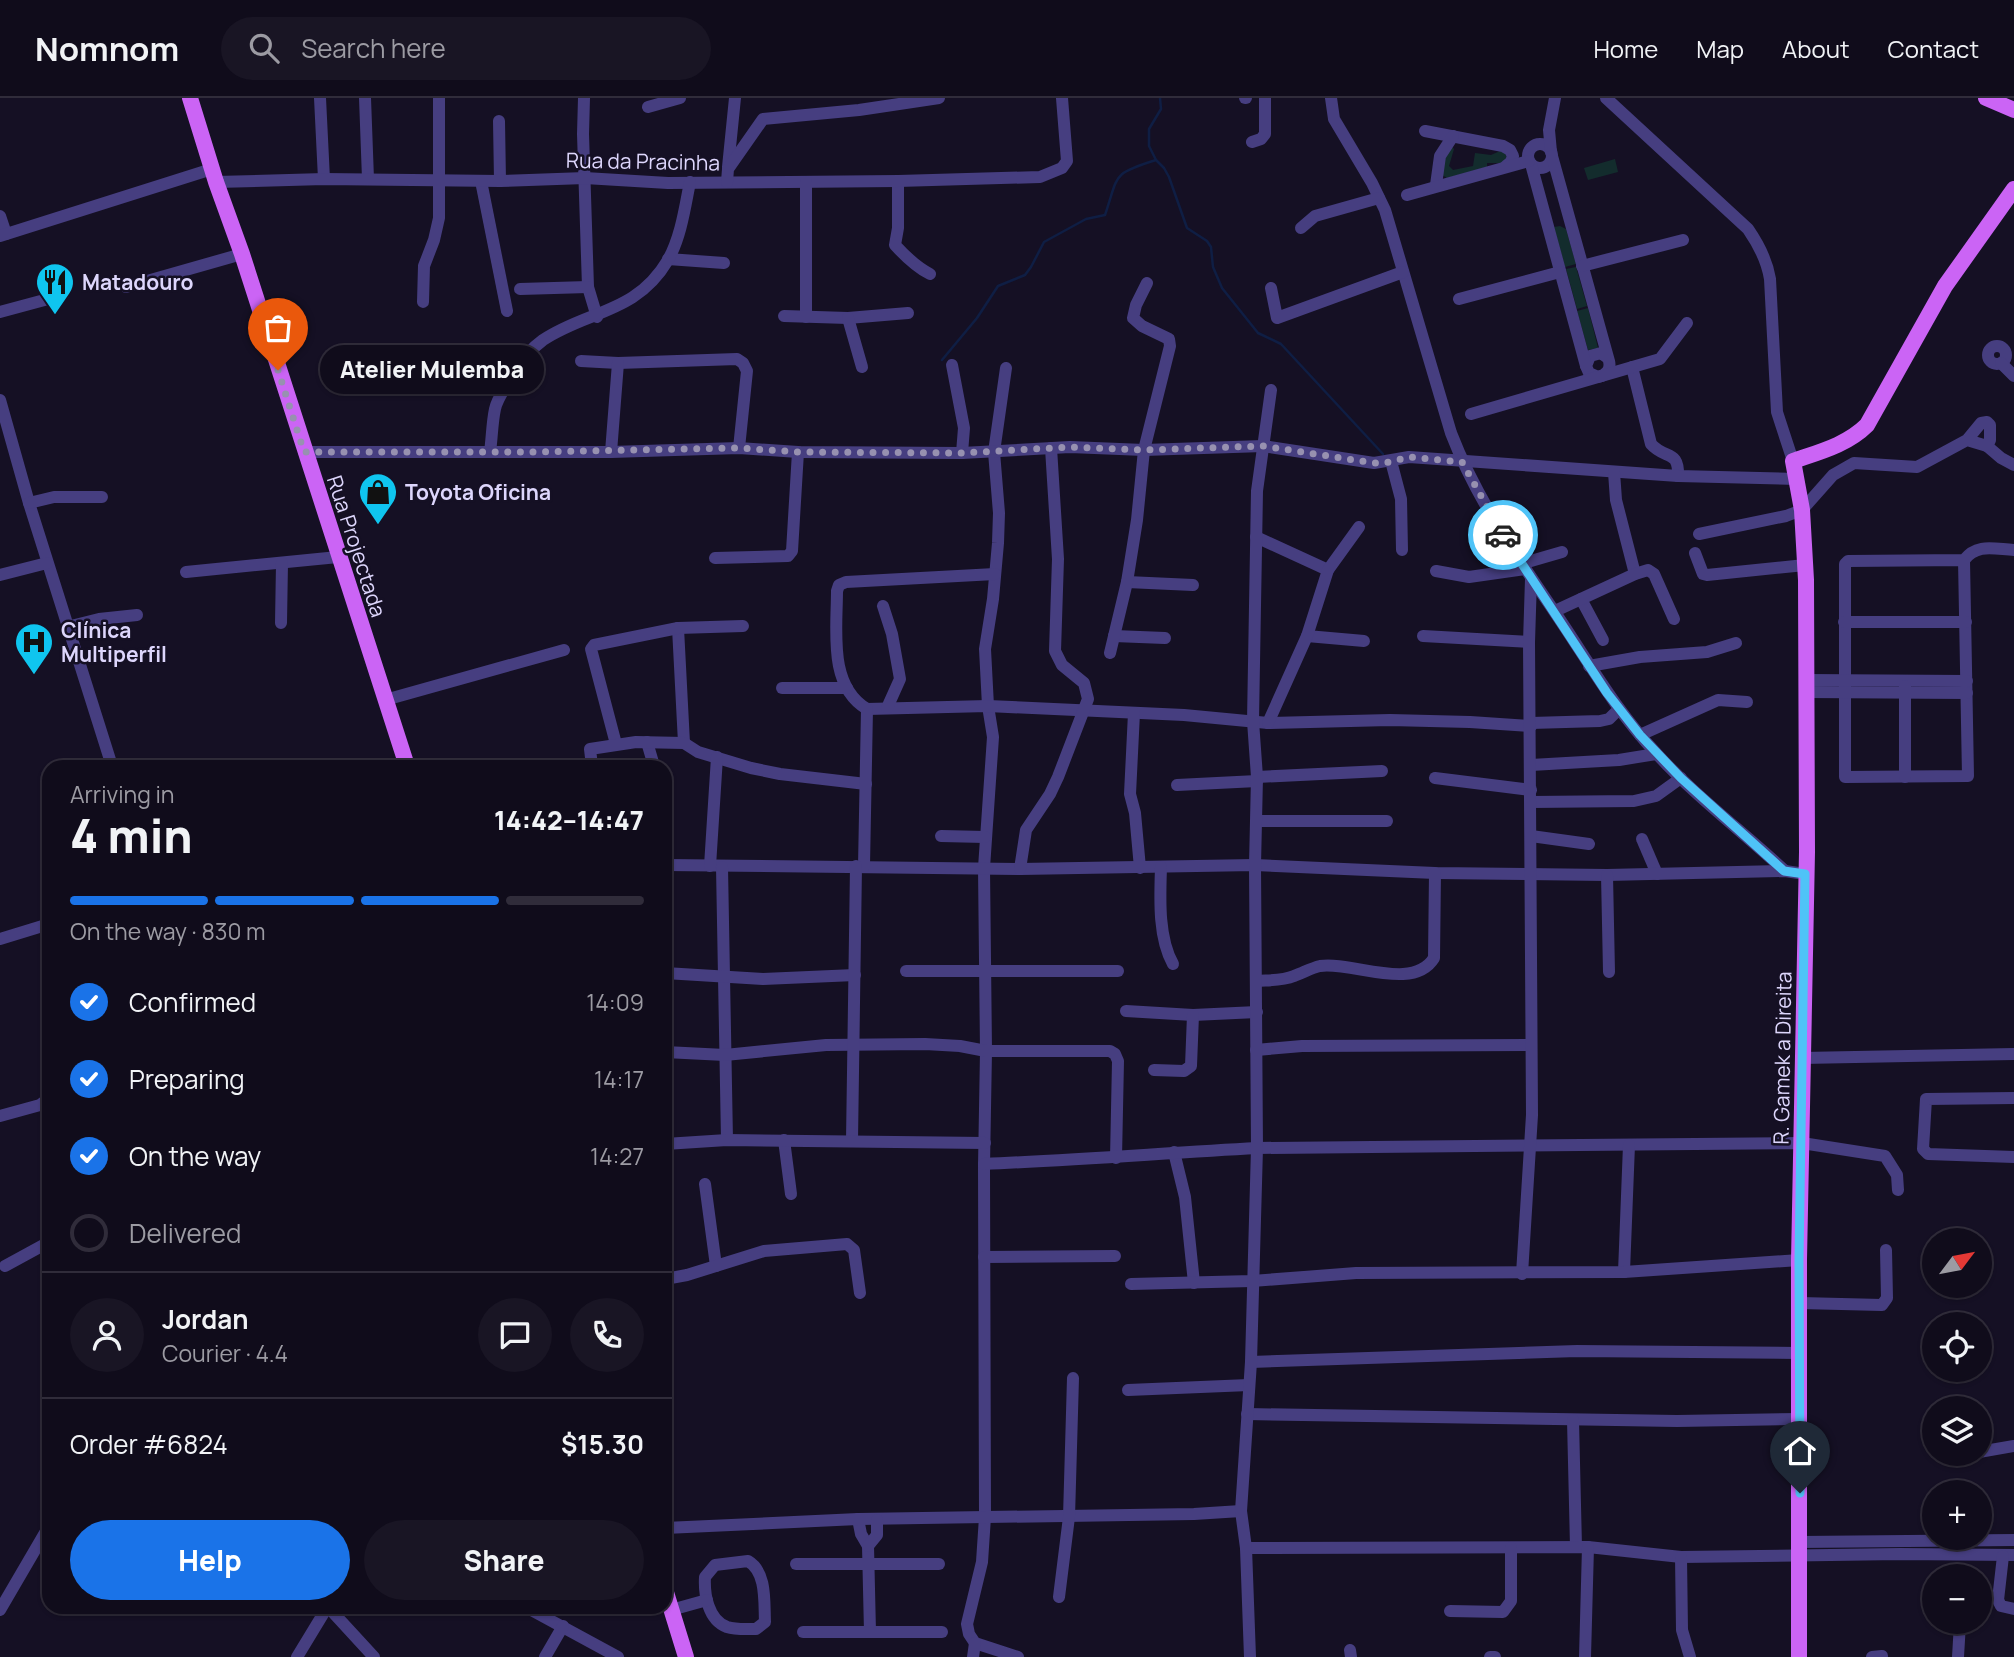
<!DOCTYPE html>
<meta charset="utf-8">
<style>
body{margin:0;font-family:Manrope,sans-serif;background:#191524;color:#f1f3f6;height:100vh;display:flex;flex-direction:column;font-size:26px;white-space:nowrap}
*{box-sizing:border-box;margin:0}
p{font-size:23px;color:#9c9ba3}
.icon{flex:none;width:38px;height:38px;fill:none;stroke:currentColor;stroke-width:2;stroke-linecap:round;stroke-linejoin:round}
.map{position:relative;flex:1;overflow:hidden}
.drawer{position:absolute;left:42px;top:662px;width:630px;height:854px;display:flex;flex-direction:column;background:#100c1b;border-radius:21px;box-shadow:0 2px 5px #0004,0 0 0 2px #302c3a}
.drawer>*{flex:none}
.needle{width:46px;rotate:58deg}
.fabs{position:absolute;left:1922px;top:1130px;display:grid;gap:14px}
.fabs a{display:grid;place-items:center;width:70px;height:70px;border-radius:50%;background:#100c1b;box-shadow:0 2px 5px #0004,0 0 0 2px #302c3a;font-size:35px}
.pin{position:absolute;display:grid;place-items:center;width:60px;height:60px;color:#fff;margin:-72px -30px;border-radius:50% 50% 50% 0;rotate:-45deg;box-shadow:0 0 7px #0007}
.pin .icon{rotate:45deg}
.courier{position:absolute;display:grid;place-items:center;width:70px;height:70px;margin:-35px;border:5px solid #4fc3f7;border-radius:50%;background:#fff;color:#222;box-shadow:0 2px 9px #0007}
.bubble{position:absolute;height:49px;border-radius:24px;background:#100c1b;box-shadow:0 2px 5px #0004,0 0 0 2px #302c3a;font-size:23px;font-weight:800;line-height:49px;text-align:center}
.head em{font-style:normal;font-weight:800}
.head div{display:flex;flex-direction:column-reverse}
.head{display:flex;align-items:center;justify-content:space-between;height:119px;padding:0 28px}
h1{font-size:46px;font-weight:800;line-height:52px}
.bar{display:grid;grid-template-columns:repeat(4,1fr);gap:10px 7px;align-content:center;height:84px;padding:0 28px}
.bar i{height:9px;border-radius:5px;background:#302c3a}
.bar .on{background:#1a73e8}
.bar p{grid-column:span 4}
.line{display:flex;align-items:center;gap:18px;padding:0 28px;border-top:2px solid #302c3a}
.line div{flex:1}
.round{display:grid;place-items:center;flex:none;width:74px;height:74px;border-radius:37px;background:#191524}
ol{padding:0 28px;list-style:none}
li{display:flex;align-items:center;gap:21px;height:77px}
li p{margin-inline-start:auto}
li .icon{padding:7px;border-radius:50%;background:#1a73e8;color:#fff;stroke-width:4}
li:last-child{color:#9c9ba3}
li i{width:38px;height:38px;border:4px solid #302c3a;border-radius:50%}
.button{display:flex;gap:14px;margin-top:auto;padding:14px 28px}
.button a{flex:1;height:80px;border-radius:42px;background:#1a73e8;color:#fff;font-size:28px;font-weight:800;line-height:80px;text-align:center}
.button a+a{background:#191524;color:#f1f3f6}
header{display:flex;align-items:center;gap:42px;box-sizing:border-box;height:98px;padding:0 35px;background:#100c1b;border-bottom:2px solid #302c3a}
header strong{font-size:33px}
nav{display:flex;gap:38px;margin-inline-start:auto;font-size:24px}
.search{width:490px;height:63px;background:#191524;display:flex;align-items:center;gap:18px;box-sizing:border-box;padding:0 24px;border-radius:38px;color:#9c9ba3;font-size:26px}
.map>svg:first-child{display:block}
.green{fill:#132c2d}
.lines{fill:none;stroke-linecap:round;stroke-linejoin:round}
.stream{stroke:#0f1e44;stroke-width:2.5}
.minor{stroke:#463e80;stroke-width:12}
.major{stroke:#cb64f5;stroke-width:16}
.done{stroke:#9791b0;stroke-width:7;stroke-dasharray:0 12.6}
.route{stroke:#4fc3f7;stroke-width:9}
.labels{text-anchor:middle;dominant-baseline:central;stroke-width:5;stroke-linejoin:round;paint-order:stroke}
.street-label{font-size:21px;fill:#ddd6fc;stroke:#151024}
.poi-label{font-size:21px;font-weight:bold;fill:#ddd6fc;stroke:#151024;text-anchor:start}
</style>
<header>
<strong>Nomnom</strong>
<div class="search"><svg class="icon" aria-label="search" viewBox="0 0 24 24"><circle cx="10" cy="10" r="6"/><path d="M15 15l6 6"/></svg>Search here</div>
<nav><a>Home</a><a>Map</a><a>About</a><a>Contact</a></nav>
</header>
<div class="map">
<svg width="2014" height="1559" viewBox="0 0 2014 1559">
<rect width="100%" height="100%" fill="#151024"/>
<g class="green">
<path d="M1452,49L1454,51L1449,68L1453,72L1473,68L1475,55L1491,57L1500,53L1505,55L1507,60L1503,65H1487V69L1447,80L1442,77L1444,59Z"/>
<path d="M1615,61L1618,74L1588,82L1584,70Z"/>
<path d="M1560,128L1566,131L1576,166L1565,169L1554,129Z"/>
<path d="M1576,169L1587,208L1577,211L1566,171Z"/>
<path d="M1588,210L1598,250L1588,252L1577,213Z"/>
</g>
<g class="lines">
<g class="stream">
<path d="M1160,0L1161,11L1149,31V48L1156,62L1164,70L1169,79L1187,130L1207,143L1211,149L1213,169L1222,190L1258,235L1281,246L1383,356"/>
<path d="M942,262L977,220L998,188L1025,177L1031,169L1044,144L1086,121L1105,117C1119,76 1111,76 1156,62"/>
</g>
<g class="minor">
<path d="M320,0L324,81"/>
<path d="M365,0L368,81"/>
<path d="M584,0L583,36L588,189L597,219"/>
<path d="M1245,0H1246"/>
<path d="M1331,0L1334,21L1372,85L1385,112L1451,335C1476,400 1515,456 1554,513C1587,561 1615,612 1656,655C1695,698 1742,733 1785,773"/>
<path d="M1606,0L1748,131C1759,147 1767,162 1770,181L1777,314L1793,363"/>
<path d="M648,9L680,0"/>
<path d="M499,23L500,83"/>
<path d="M1425,33L1503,48L1510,52L1513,58L1511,64L1506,68"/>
<path d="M1252,44L1261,41L1265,36V0"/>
<circle cx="1540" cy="58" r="12"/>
<path d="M1551,54L1549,32L1555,0"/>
<path d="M1552,58L1609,263C1611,271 1607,277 1598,279L1589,275L1586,268L1590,258L1601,255L1608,260"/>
<path d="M1531,66L1586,268"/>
<path d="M728,69L735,0"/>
<path d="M481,83L507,213"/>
<path d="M898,83V130L895,147C905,158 916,169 930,176"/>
<path d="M216,84L324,81L500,83L585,80L668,85L898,83L1040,79L1062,70L1067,63L1062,0"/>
<path d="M727,84L728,71L763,21L859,12L939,0"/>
<path d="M806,84V219"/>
<path d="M1436,87L1440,58L1453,38"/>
<path d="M1407,97L1529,63"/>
<path d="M0,118L6,136"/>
<path d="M1301,130L1315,118L1379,100"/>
<path d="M0,138L212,71"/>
<path d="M668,161L724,165"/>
<path d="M1582,168L1683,142"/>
<path d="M126,189L242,156"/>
<path d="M1271,190L1277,220L1403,174"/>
<path d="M520,191L588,189"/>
<path d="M1459,201L1560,174"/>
<path d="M423,204L424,168L434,142L439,120V0"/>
<path d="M0,214L63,197"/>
<path d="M784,218L848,220L908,215"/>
<path d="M848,220L862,269"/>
<circle cx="1997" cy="257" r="9"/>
<path d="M581,263L618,265L737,261L743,265L747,273L739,350"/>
<path d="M2001,265L2014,278"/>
<path d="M952,267L964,330L962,355"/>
<path d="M1632,269L1651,346C1665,362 1679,351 1678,378"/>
<path d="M1006,270L994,354L999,415L998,445L993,501L985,551L988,608L993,639L984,770L986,953L984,1068L985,1419L982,1464L967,1526L969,1536L975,1545L1018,1559"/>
<path d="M0,302L29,405L112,668"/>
<path d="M1471,316L1660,261L1687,225"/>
<path d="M1987,348L2001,360L2014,367"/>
<path d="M304,354H611L739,350L798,354L962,355L1070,349L1144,352L1263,348L1374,365L1409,359L1678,378L1798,381"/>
<path d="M490,354C492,340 492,325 495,311C497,301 504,292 509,283C518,267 529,252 543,242C588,212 636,216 668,162C681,139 685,109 690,84"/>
<path d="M611,354L618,265"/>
<path d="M1391,363L1401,401L1402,452"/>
<path d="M1614,374L1616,402L1635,476"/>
<path d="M29,405L54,399H102"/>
<path d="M1699,436L1786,418L1802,412L1833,377L1854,365L1917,369L1967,342L1981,325L1987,324L1990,327V342L1987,348L1967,342"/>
<path d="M1256,439L1328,472"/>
<path d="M1695,455L1703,476L1707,477L1805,467"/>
<path d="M715,460L788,458L792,453L798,354"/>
<path d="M1964,462L1848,463L1845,466V679L1968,678L1964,462C1977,445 1994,451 2014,452"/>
<path d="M1521,466L1562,454"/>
<path d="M1436,473L1469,479L1525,471"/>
<path d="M186,474L338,459"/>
<path d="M995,476L846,484L839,487L837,493C837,532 828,588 867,611L988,608L1184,617L1268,625L1390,622L1470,624L1531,628"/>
<path d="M0,477L47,465"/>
<path d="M1127,484L1193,487"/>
<path d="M1581,501L1603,542"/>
<path d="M883,508L892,536L900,581L887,610"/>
<path d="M1555,513L1635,476L1648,472L1654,476L1674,521"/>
<path d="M1844,524H1966"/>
<path d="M281,525L282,465"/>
<path d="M67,529L99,521L137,517"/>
<path d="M678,530L684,645"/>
<path d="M1114,538L1165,540"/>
<path d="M1307,538L1364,543"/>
<path d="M1423,538L1529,544"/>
<path d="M1110,555L1127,484L1137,422L1144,352L1170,248L1169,241L1142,228L1133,220L1136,207L1147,185"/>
<path d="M1589,568L1640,559L1707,554L1736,545"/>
<path d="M1805,582L1967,583"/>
<path d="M782,590H847"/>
<path d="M1805,594L1967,595"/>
<path d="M385,602L564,552"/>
<path d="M1134,615L1130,696L1135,715L1140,770"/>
<path d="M1268,625L1307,538L1328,472L1359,429"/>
<path d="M1531,625L1600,623L1609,621L1619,611"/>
<path d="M1640,637L1718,602L1747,604"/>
<path d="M647,644L654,668"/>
<path d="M616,646L591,551L594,547L678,530L743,528"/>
<path d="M1531,667L1619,662L1656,656"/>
<path d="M592,668L590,651L636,644L684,645L698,654L751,670L780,676L866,686"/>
<path d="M1257,679L1382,673"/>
<path d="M1905,679V588"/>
<path d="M1435,680L1531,692"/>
<path d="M1177,687L1257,683"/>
<path d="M1531,704L1634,703L1656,698L1681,680"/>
<path d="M1257,723H1387"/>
<path d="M941,738L985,739"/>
<path d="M1531,738L1589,746"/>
<path d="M1642,741L1657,776"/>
<path d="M665,767L1020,771L1255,767L1435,775L1607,777L1785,773L1805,776"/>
<path d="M710,768L717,659"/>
<path d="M864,768L867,611"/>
<path d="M722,769L727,1042"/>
<path d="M1161,769C1160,800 1158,839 1173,866"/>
<path d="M1020,771L1026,732L1050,696L1058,679L1088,601L1084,585L1062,567L1055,553L1058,461L1051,350"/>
<path d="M1607,777L1609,874"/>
<path d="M0,841L49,826"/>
<path d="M906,873H1118"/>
<path d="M665,875L763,881L855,877"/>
<path d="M1256,883C1269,882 1282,883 1294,878C1303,875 1311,870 1320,868C1352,863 1413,894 1434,860L1435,775"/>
<path d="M1126,913L1193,917L1257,914"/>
<path d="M1256,952L1302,948L1531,947"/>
<path d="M665,954L725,957L826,947L925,946L960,948L986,953H1110L1115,956L1118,963L1116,1060"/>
<path d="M1802,960L2014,956"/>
<path d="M1154,972L1184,973L1191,968L1193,917"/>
<path d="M2014,1000L1926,1001L1923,1051L1928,1056L2014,1059"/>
<path d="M0,1018L40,1007L49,1000"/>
<path d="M784,1042L791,1096"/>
<path d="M852,1043L856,768"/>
<path d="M665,1046L727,1042L985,1045"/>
<path d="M1174,1054L1185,1099L1194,1185"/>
<path d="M984,1066C1075,1062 1166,1055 1257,1050L1802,1045L1885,1058L1897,1077L1898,1092"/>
<path d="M705,1086L716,1168"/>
<path d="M984,1159L1115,1158"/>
<path d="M5,1168L49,1144"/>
<path d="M1624,1174L1629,1047"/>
<path d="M1522,1176L1532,1017L1529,544L1531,481"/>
<path d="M665,1181L687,1177L764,1153L847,1146L854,1152L860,1195"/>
<path d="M1131,1186L1252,1183L1356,1175L1624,1174L1799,1162"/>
<path d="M1800,1205L1882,1207L1887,1200L1886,1152"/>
<path d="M1251,1264L1577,1253L1799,1255"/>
<path d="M1128,1292L1249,1287"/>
<path d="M1247,1316L1677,1323L1800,1321"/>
<path d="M1573,1322L1576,1449"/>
<path d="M1979,1354L2014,1348"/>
<path d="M1959,1359L1971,1356"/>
<path d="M858,1421L861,1436L868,1448L870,1534"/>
<path d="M665,1430L858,1421L1194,1416L1241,1413"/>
<path d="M1800,1444L2014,1442"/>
<path d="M868,1448L877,1437V1422"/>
<path d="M1246,1450L1588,1449L1681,1459L1900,1456L2014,1457"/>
<path d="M2003,1458L1998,1502L2001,1508L2014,1511"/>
<path d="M1681,1459L1682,1532L1690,1559"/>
<path d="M748,1463C767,1474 764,1504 765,1524L756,1531C747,1531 736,1532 727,1529C708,1522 704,1496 705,1479L715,1467Z"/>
<path d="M796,1466H939"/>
<path d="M1059,1499L1069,1419L1073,1280"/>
<path d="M524,1508L618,1559"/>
<path d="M328,1509L374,1559"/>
<path d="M0,1512L49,1428"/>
<path d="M671,1512L707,1502"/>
<path d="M1450,1513L1503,1514L1511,1503V1450"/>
<path d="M803,1534H942"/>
<path d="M1350,1552L1351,1559"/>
<path d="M297,1559L328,1508"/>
<path d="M545,1559L563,1528"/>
<path d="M973,1559L975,1545"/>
<path d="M1250,1559L1246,1450L1241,1413L1251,1264L1257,1050L1255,767L1257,679L1253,623L1257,393L1271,292"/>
<path d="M1490,1559H1495"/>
<path d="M1585,1559L1588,1449"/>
<path d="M1872,1559L1882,1558"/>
<path d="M1958,1559L1960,1525"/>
</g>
<g class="major">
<path d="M190,0L216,84L242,156L407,668"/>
<path d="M1986,0L2014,12"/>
<path d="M665,1491L686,1559"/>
<path d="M1799,1559V1162L1807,754L1806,482L1802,412L1793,363C1819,354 1847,347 1867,327L1945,188L2014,91"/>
</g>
</g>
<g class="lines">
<path class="done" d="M278,272L304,354H535L739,350L798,354L962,355L1070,349L1144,352L1263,348L1374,365H1385L1409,359L1462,364L1503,437"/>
<path class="route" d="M1503,437L1607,595L1640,637L1681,680L1784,773L1805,776L1799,1162L1800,1395"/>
</g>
<defs>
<symbol id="restaurant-pin" viewBox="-11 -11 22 30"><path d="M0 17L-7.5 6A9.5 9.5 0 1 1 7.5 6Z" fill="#0fc5ef" stroke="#151024"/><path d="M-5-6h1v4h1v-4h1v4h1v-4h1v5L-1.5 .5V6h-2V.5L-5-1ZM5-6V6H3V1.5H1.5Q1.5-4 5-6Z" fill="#111"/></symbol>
<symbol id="shop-pin" viewBox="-11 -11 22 30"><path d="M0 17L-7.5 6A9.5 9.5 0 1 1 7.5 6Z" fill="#0fc5ef" stroke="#151024"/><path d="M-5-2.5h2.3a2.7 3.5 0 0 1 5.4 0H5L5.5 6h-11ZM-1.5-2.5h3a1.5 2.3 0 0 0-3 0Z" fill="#111"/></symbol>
<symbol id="hospital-pin" viewBox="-11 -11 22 30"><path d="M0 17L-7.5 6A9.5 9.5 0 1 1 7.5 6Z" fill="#0fc5ef" stroke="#151024"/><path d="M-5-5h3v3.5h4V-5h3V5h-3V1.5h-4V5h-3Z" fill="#111"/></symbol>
</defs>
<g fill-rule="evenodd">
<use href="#restaurant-pin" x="33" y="162" width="44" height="60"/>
<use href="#shop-pin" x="356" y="372" width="44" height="60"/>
<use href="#hospital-pin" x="12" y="522" width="44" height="60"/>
</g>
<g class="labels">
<g class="street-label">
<text transform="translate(643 63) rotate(1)">Rua da Pracinha</text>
<text transform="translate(357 448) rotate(72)">Rua Projectada</text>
<text transform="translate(1782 960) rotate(-89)">R. Gamek a Direita</text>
</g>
<g class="poi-label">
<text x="82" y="184">Matadouro</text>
<text x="405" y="394">Toyota Oficina</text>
<text x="61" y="532">Clínica<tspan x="61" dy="24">Multiperfil</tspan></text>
</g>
</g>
</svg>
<div class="fabs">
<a><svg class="needle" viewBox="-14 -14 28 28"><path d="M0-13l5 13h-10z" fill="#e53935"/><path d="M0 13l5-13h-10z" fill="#9c9ba3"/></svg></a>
<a><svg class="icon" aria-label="locate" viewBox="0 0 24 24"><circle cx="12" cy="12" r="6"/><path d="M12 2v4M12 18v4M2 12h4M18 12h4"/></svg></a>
<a><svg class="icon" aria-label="layers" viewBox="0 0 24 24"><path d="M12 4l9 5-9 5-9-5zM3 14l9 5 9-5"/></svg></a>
<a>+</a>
<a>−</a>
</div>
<div class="pin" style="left:278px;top:272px;background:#ea580c"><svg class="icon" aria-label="bag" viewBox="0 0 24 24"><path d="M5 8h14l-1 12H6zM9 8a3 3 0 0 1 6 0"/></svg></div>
<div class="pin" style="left:1800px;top:1395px;background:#1f2937"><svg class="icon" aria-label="home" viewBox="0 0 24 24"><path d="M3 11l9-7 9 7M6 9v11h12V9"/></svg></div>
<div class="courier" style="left:1503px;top:437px"><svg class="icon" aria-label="car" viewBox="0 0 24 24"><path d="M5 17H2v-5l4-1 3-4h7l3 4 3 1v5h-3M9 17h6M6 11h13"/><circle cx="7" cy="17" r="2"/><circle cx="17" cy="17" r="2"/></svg></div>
<div class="bubble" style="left:320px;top:247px;width:224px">Atelier Mulemba</div>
<section class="drawer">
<div class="head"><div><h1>4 min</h1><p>Arriving in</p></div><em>14:42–14:47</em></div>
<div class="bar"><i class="on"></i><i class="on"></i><i class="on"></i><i></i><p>On the way · 830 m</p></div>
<ol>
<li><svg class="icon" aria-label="check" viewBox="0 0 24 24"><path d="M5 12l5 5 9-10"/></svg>Confirmed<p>14:09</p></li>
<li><svg class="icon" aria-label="check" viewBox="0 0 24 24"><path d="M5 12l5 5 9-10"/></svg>Preparing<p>14:17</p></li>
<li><svg class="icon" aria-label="check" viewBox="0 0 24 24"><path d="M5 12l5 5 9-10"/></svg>On the way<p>14:27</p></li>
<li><i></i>Delivered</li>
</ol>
<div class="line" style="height:126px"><a class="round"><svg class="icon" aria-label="person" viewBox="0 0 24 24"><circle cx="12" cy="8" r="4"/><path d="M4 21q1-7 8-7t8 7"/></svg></a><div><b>Jordan</b><p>Courier · 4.4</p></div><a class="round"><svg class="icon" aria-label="chat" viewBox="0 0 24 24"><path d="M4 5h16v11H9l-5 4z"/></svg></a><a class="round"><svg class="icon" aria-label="phone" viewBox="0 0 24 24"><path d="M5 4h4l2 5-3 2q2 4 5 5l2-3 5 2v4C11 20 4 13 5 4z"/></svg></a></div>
<div class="line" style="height:91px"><div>Order #6824</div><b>$15.30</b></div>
<div class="button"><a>Help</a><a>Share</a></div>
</section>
</div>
